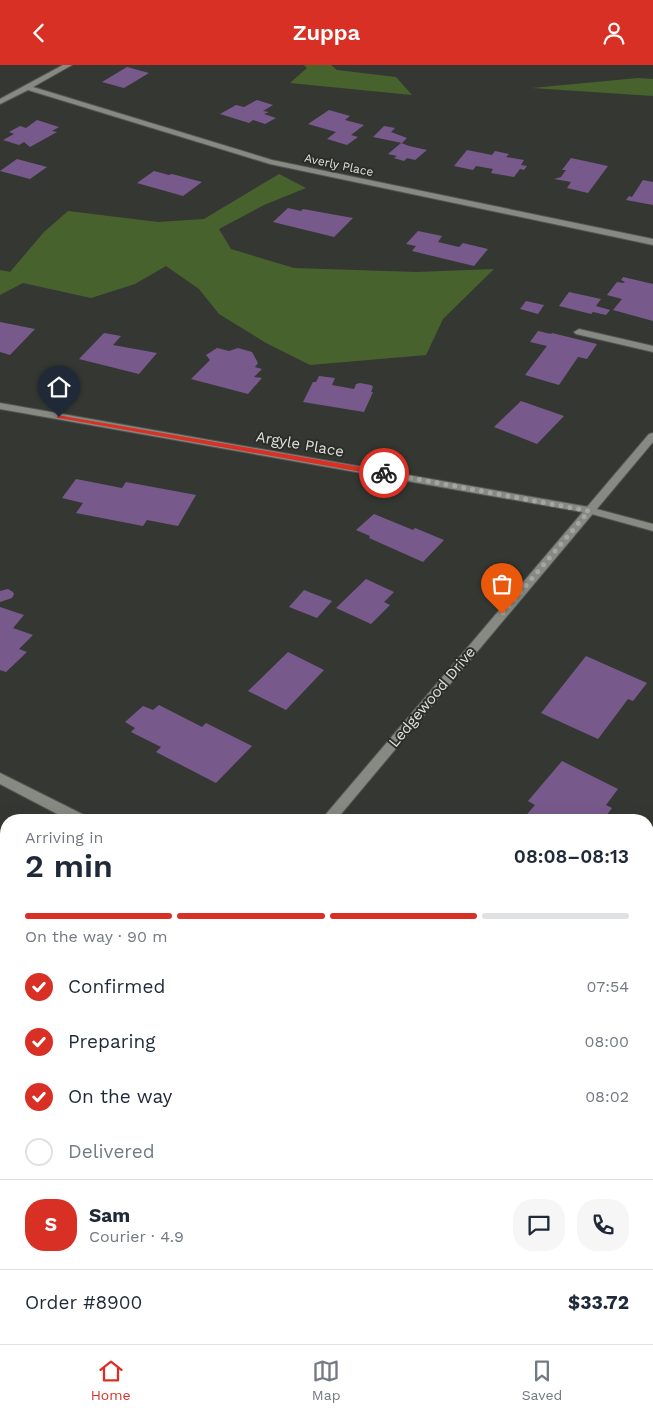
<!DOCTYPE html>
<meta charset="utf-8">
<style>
body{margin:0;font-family:"Work Sans",sans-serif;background:#f6f6f7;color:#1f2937;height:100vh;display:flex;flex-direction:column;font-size:19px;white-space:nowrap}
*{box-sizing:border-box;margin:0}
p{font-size:16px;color:#747a83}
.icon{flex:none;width:28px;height:28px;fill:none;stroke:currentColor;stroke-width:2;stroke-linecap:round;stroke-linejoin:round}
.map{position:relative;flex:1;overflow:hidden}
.details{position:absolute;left:0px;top:749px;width:654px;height:531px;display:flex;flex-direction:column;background:#fff;border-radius:20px 20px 0 0;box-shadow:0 5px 20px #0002}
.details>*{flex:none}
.pin{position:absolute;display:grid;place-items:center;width:42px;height:42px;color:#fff;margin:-51px -21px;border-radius:50% 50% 50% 0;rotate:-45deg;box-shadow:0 0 5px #0007}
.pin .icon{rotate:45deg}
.courier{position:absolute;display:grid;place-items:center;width:50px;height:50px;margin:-25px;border:4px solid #d93025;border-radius:50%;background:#fff;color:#222;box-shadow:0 1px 6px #0007}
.overview em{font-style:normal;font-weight:600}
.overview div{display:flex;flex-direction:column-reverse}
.overview{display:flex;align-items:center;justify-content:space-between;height:85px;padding:0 25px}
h1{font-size:32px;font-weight:600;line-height:38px}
.bar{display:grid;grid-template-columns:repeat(4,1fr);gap:8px 5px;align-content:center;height:60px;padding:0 25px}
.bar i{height:6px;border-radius:4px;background:#e0e1e3}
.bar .on{background:#d93025}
.bar p{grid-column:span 4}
.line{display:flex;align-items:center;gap:12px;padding:0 25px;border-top:1px solid #e0e1e3}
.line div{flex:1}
.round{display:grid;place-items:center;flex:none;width:52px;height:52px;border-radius:20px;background:#f6f6f7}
ol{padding:0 25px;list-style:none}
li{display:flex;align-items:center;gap:15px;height:55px}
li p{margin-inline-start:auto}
li .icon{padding:5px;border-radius:50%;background:#d93025;color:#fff;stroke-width:4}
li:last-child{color:#747a83}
li i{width:28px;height:28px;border:2px solid #e0e1e3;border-radius:50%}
header{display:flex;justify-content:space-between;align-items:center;height:65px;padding:0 25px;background:#d93025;color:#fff;font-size:22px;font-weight:600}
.tab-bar{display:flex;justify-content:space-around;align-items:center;height:70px;border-top:1px solid #e0e1e3;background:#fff;font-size:14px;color:#747a83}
.tab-bar a{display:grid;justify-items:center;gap:2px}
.tab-bar .on{color:#d93025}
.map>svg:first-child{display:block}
.green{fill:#48622e}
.building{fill:#78598c}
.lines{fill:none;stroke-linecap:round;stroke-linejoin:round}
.lane-casing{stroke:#535651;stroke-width:2}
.street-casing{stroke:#535651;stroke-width:2}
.secondary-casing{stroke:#535651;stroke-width:2}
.lane{fill:#868a83;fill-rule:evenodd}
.street{fill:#868a83;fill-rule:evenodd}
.secondary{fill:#868a83;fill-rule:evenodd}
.route{fill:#d93025}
.done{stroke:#a4a6a1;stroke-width:5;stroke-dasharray:0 9}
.labels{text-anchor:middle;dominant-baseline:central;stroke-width:4;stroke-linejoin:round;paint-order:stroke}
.far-street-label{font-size:12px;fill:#dfe1dd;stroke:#2b2e28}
.street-label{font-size:15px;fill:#dfe1dd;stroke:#2b2e28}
</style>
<header><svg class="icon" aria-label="back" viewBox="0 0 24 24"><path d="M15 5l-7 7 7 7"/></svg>Zuppa<svg class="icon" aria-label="person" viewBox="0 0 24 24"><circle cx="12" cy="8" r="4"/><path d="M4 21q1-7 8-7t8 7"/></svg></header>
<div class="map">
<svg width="653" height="1279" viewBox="0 0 653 1279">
<rect width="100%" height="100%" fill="#353832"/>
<g class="green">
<path d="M304,0H331L337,5L396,12L412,30L290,18L307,3Z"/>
<path d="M638,13L653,14V31L532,23Z"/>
<path d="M279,109L306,123L264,140L219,164L231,184L294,203L416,207L494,204L443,254L426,290L310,300L266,278L219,249L199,224L166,201L135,219L91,233L23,218L0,230V205L10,207L44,167L68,146L158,157L204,154Z"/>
</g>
<g class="building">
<path d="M127,2L149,8L124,23L102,17Z"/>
<path d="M257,35L273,40L263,46L269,47L264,49L276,53L265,59L253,55L249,58L220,49L236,40L244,42Z"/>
<path d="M329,45L350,51L345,55L364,60L351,70L358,72L347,80L327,74L336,67L308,59Z"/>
<path d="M37,55L59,62L52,66L57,67L30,82L24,77L19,80L3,75L14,69L9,67L20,61L26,63Z"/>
<path d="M384,61L395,63L391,67L407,73L402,78L373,72Z"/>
<path d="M401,78L409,81L427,85L415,95L407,93L404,96L394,93L397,91L388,89Z"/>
<path d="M467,85L492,90L495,86L509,89L506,92L524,95L521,100L527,101L524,105L520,104L514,112L491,108L493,104L476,101L473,105L454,101Z"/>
<path d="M571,93L608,101L588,128L567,123L571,117L554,114L561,112L566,105H562Z"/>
<path d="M17,94L47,102L30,114L0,106Z"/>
<path d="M154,106L169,110L172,109L202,117L183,131L137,118Z"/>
<path d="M643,115L653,117V140L626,135L629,131L632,132Z"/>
<path d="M288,143L301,146L303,144L353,153L334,172L273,157Z"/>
<path d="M418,166L442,171L438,177L459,182L463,178L488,184L474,201L412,186L416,181L406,179Z"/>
<path d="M623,212L653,219V256L613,245L622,234L607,230L617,217L623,218L625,217L621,215Z"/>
<path d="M569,227L601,234L596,241L610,245L606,250L593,247L591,249L559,241Z"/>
<path d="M526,236L544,240L538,249L520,244Z"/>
<path d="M0,257L35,264L10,290L0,287Z"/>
<path d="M538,266L551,269L552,268L597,279L587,294L578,292L559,320L525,310L547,281L530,277Z"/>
<path d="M104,268L121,271L113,280L157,288L139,309L79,294Z"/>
<path d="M217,283L229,286L238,283L252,287L258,298L255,302L262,304L254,312L262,313L248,329L191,314L210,295L206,290Z"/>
<path d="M319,311L335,313L332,320L354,324L356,319L360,318L371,320L373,322L371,327H373L364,347L303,337L313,317H316Z"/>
<path d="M521,336L564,351L537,379L494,362Z"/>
<path d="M76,414L122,423L126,417L196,430L178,461L147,455L143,461L76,448L83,438L62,433Z"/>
<path d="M374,449L413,465L415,463L444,475L423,497L369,473L370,471L356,465Z"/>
<path d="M366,514L394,527L384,537L390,540L371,559L336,543Z"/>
<path d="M8,524L13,527L14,529L12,533L0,537V526Z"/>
<path d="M304,525L332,536L317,553L289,542Z"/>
<path d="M0,542L24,550L13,563L33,570L19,584L27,587L6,607L0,605Z"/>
<path d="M288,587L324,605L286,645L248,626Z"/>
<path d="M586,591L647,618L633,636L628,634L598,674L541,648Z"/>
<path d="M159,640L202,662L206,658L252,681L216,718L156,687L161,682L131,667L135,663L125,657L143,641L153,645Z"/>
<path d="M562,696L618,724L606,740L612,743L603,755H522L535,740L528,736Z"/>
<path d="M6,887V939L0,936V894Z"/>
<path d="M267,1274H330L336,1279H262Z"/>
<path d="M565,1274H586L582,1279H571Z"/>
</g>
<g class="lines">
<defs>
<path id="lane" d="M579,264L653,281V287L576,269L574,267Z"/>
<g id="street">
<path d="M63,0H72L33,22L272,95L653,174V180L270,99L28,25L0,39V34Z"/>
<path d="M0,338L589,442L653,459V466L588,448L0,344Z"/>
<path d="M0,708L86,751L88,755H69L0,719Z"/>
<path d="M648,1046L653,1048V1063L648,1061Z"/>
</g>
<g id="secondary">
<path d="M653,368V377L336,755H321L649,369Z"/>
<path d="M50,1274H68L66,1279H48Z"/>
</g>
</defs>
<use href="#lane" class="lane-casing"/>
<use href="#street" class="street-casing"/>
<use href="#secondary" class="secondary-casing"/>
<use href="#lane" class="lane"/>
<use href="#street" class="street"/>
<use href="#secondary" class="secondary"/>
</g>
<path class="route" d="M57,350L384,406L388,408L384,411L59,353H57Z"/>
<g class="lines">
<path class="done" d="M384,408L589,446L502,549"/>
</g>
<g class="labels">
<g class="far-street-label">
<text transform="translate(339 100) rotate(12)">Averly Place</text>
</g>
<g class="street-label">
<text transform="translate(300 379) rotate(10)">Argyle Place</text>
<text transform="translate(432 632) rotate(-50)">Ledgewood Drive</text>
</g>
</g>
</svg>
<div class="pin" style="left:502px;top:549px;background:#ea580c"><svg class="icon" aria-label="bag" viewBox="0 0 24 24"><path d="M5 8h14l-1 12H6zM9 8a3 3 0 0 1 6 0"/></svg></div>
<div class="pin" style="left:59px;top:352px;background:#1f2937"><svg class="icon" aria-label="home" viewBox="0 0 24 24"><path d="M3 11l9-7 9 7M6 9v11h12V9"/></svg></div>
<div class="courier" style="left:384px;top:408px"><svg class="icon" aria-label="bike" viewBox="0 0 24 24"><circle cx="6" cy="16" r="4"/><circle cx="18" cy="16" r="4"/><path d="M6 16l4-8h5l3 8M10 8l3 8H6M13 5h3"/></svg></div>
<section class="details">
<div class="overview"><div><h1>2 min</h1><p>Arriving in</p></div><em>08:08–08:13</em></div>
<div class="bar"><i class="on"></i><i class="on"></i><i class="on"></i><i></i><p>On the way · 90 m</p></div>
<ol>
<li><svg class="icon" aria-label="check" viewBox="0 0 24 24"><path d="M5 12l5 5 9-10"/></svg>Confirmed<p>07:54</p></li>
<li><svg class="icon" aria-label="check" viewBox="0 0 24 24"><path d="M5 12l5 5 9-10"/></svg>Preparing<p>08:00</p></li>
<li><svg class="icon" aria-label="check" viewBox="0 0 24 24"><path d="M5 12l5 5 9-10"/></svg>On the way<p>08:02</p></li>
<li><i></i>Delivered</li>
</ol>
<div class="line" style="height:90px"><b class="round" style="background:#d93025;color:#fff">S</b><div><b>Sam</b><p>Courier · 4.9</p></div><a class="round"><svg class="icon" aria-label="chat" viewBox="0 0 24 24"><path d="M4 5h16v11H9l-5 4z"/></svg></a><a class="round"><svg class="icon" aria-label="phone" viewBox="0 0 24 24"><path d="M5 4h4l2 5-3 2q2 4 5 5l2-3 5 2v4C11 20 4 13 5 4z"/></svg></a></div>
<div class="line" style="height:65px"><div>Order #8900</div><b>$33.72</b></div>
</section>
</div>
<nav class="tab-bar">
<a class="on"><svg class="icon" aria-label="home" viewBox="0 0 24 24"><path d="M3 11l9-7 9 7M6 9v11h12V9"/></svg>Home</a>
<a><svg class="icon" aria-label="map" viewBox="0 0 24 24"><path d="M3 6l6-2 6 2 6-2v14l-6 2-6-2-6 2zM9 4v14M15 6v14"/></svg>Map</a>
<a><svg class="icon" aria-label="saved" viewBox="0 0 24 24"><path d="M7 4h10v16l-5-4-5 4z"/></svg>Saved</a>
</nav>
